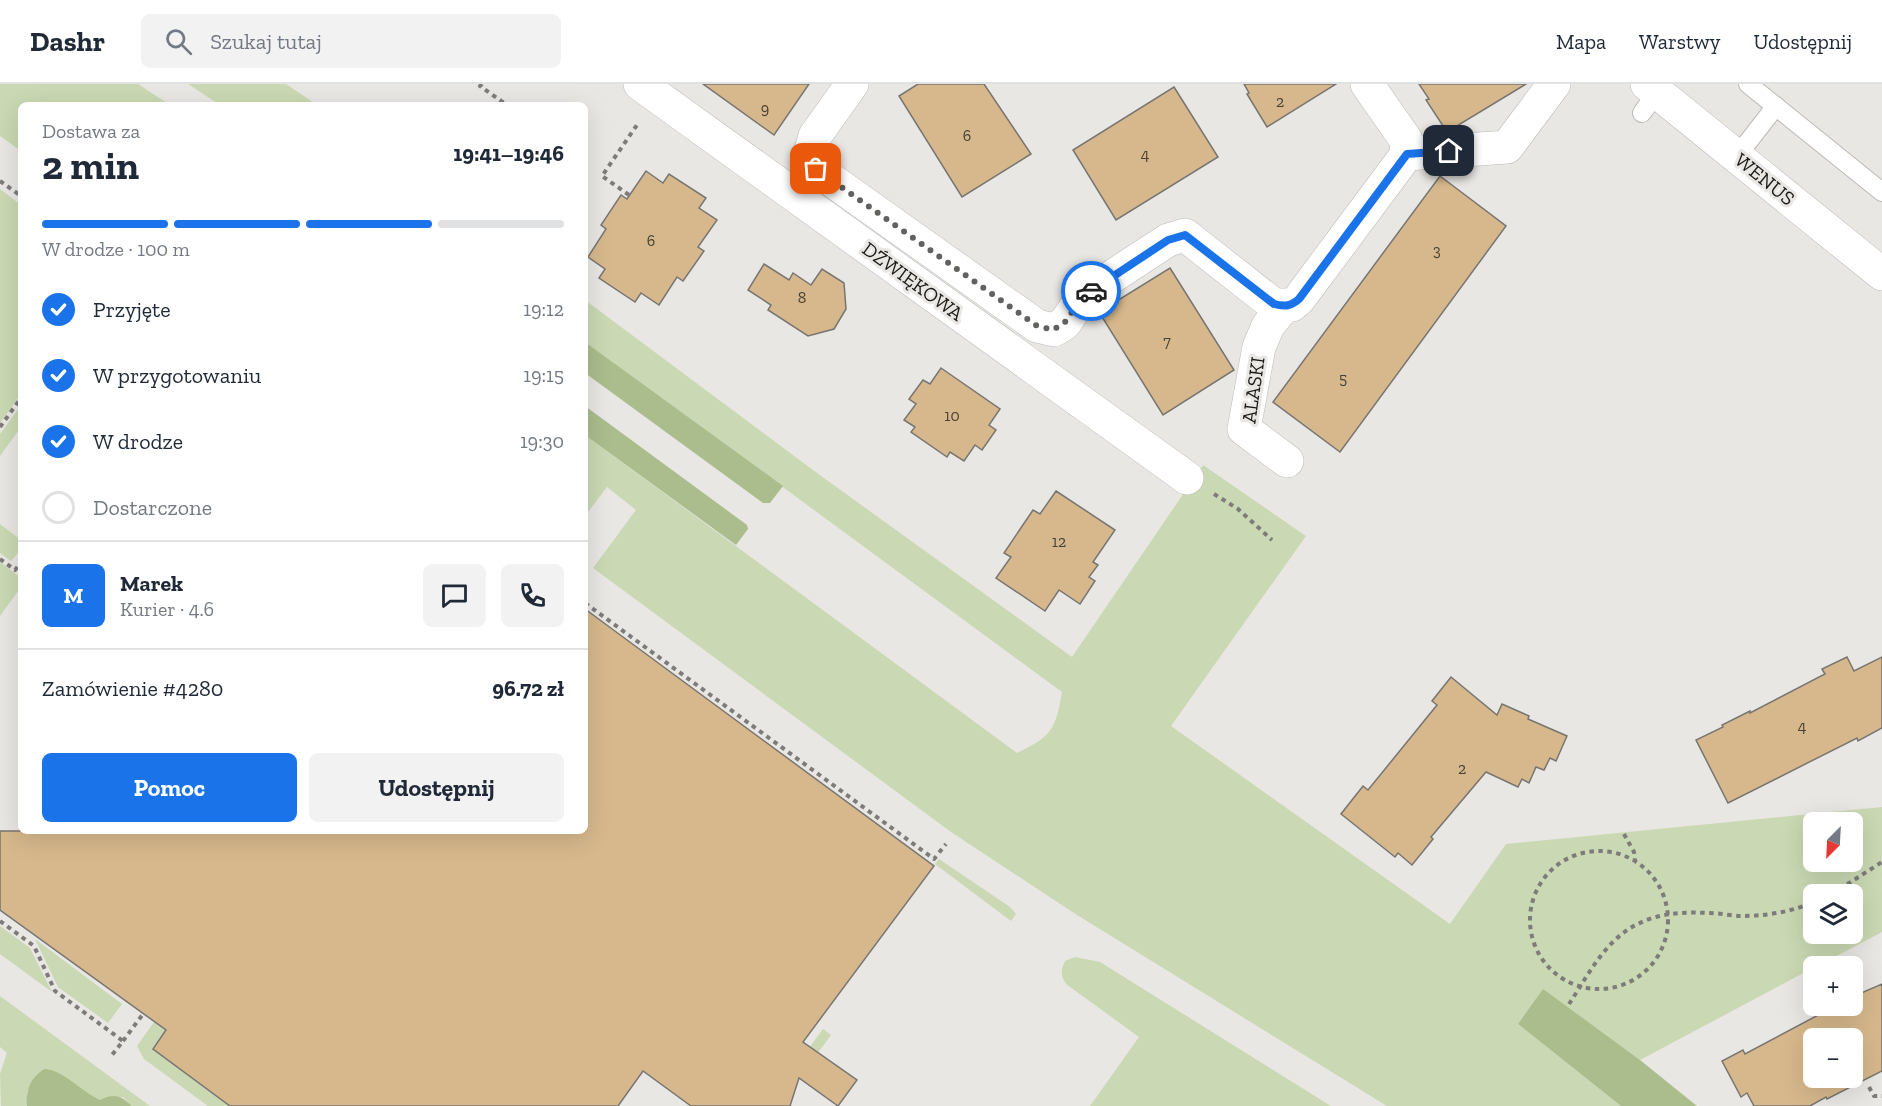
<!DOCTYPE html>
<html lang="pl">
<meta charset="utf-8">
<style>
body{margin:0;font-family:"Zilla Slab",serif;background:#f2f2f3;color:#1f2937;height:100vh;display:flex;flex-direction:column;font-size:22px;white-space:nowrap}
*{box-sizing:border-box;margin:0}
p{font-size:20px;color:#747a83}
.icon{flex:none;width:33px;height:33px;fill:none;stroke:currentColor;stroke-width:2;stroke-linecap:round;stroke-linejoin:round}
.map{position:relative;flex:1;overflow:hidden}
.details{position:absolute;left:18px;top:18px;width:570px;height:732px;display:flex;flex-direction:column;background:#fff;border-radius:9px;box-shadow:0 6px 24px #0002}
.details>*{flex:none}
.needle{width:39px;rotate:204deg}
.tools{position:absolute;left:1803px;top:728px;display:grid;gap:12px}
.tools a{display:grid;place-items:center;width:60px;height:60px;border-radius:9px;background:#fff;box-shadow:0 6px 24px #0002;font-size:30px}
.pin{position:absolute;display:grid;place-items:center;width:51px;height:51px;color:#fff;margin:-26px;border-radius:12px;box-shadow:0 3px 9px #0006}
.courier{position:absolute;display:grid;place-items:center;width:60px;height:60px;margin:-30px;border:4px solid #1a73e8;border-radius:50%;background:#fff;color:#222;box-shadow:0 2px 8px #0007}
.overview em{font-style:normal;font-weight:800}
.overview div{display:flex;flex-direction:column-reverse}
.overview{display:flex;align-items:center;justify-content:space-between;height:102px;padding:0 24px}
h1{font-size:39px;font-weight:800;line-height:45px}
.bar{display:grid;grid-template-columns:repeat(4,1fr);gap:9px 6px;align-content:center;height:72px;padding:0 24px}
.bar i{height:8px;border-radius:4px;background:#e0e1e3}
.bar .selected{background:#1a73e8}
.bar p{grid-column:span 4}
.line{display:flex;align-items:center;gap:15px;padding:0 24px;border-top:2px solid #e0e1e3}
.line div{flex:1}
.round{display:grid;place-items:center;flex:none;width:63px;height:63px;border-radius:9px;background:#f2f2f3}
ol{padding:0 24px;list-style:none}
li{display:flex;align-items:center;gap:18px;height:66px}
li p{margin-inline-start:auto}
li .icon{padding:6px;border-radius:50%;background:#1a73e8;color:#fff;stroke-width:4}
li:last-child{color:#747a83}
li i{width:33px;height:33px;border:3px solid #e0e1e3;border-radius:50%}
.button{display:flex;gap:12px;margin-top:auto;padding:12px 24px}
.button a{flex:1;height:69px;border-radius:9px;background:#1a73e8;color:#fff;font-size:24px;font-weight:800;line-height:69px;text-align:center}
.button a+a{background:#f2f2f3;color:#1f2937}
header{display:flex;align-items:center;gap:36px;box-sizing:border-box;height:84px;padding:0 30px;background:#fff;border-bottom:2px solid #e0e1e3}
header strong{font-size:28px}
nav{display:flex;gap:33px;margin-inline-start:auto;font-size:21px}
.search{width:420px;height:54px;background:#f2f2f3;display:flex;align-items:center;gap:15px;box-sizing:border-box;padding:0 21px;border-radius:9px;color:#747a83;font-size:22px}
.map>svg:first-child{display:block}
.green{fill:#cad8b3;fill-rule:evenodd}
.forest{fill:#abbd8d}
.building{fill:#d7b88c;stroke:#777572;stroke-width:1.5;fill-rule:evenodd}
.lines{fill:none;stroke-linecap:round;stroke-linejoin:round}
.service-casing{stroke:#bcbab7;stroke-width:20}
.minor-casing{stroke:#bcbab7;stroke-width:34}
.path{stroke:#7d7c7a;stroke-width:4;stroke-dasharray:4.5 4.5;stroke-linecap:butt}
.service{stroke:#fff;stroke-width:18}
.minor{stroke:#fff;stroke-width:33}
.done{stroke:#62615f;stroke-width:6;stroke-dasharray:0 10.8}
.route{stroke:#1a73e8;stroke-width:8}
.labels{text-anchor:middle;dominant-baseline:central;stroke-width:6;stroke-linejoin:round;paint-order:stroke}
.number-label{font-size:16px;fill:#494135}
.street-label{font-size:20px;fill:#1a1918;stroke:#e9e7e4}
</style>
<header>
<strong>Dashr</strong>
<div class="search"><svg class="icon" aria-label="search" viewBox="0 0 24 24"><circle cx="10" cy="10" r="6"/><path d="M15 15l6 6"/></svg>Szukaj tutaj</div>
<nav><a>Mapa</a><a>Warstwy</a><a>Udostępnij</a></nav>
</header>
<div class="map">
<svg width="1882" height="1022" viewBox="0 0 1882 1022">
<rect width="100%" height="100%" fill="#e9e7e4"/>
<g class="green">
<path d="M0,0H138L170,21H21V67L0,52Z"/>
<path d="M188,0H286L317,21H220Z"/>
<path d="M0,105L21,121V310L0,339Z"/>
<path d="M585,216L817,389L1072,573L1203,381L1306,452L1171,642L1450,840L1506,760L1882,723V848L1818,882H1814L1813,884L1640,976L1543,906L1518,940L1621,1022H1387L1077,831L951,748L593,484L636,426L607,403L585,432V351L1017,669C1051,653 1056,645 1062,608L585,258ZM1814,738H1852V777H1814ZM1814,810H1852V849H1814Z"/>
<path d="M21,321V343L0,372V350Z"/>
<path d="M0,440L21,456V471L18,469L11,477L0,469Z"/>
<path d="M0,478L21,494V503L0,532Z"/>
<path d="M939,775L1010,823L1016,830L1011,837L935,780Z"/>
<path d="M0,842L30,864L52,908L0,870Z"/>
<path d="M35,855L122,920L108,939L58,903Z"/>
<path d="M1075,873L1100,878L1331,1022H1090L1139,953L1066,900C1060,891 1061,886 1065,877Z"/>
<path d="M0,912L150,1022H132L123,1013L100,1016L88,1011L27,1007V1022H1L0,990L7,969L0,963Z"/>
<path d="M154,938L166,946L153,965L230,1022H208L144,975L137,962Z"/>
<path d="M823,945L831,951L800,993L792,987Z"/>
</g>
<g class="forest">
<path d="M585,258L783,402L770,419H763L585,289Z"/>
<path d="M585,322L747,441L748,445L736,461L585,351Z"/>
<path d="M1543,905L1640,976L1697,1022H1621L1518,940Z"/>
<path d="M44,985C62,985 82,1008 100,1016C114,1009 121,1011 132,1022H27C26,1005 30,995 44,985Z"/>
</g>
<g class="building">
<path d="M703,0H809L774,51Z"/>
<path d="M918,0H984L1031,70L962,113L899,12Z"/>
<path d="M1244,0H1336L1267,43L1247,10L1249,9Z"/>
<path d="M1419,0H1526L1447,48L1426,16L1429,15Z"/>
<path d="M1174,3L1218,73L1116,136L1073,66Z"/>
<path d="M646,87L663,99L669,90L706,114L699,124L717,136L698,163L704,167L683,197L677,193L659,221L641,209L635,218L599,194L605,185L588,173L606,145L601,141L621,111L627,115Z"/>
<path d="M1440,92L1506,142L1340,368L1273,318Z"/>
<path d="M764,180L789,196L793,189L811,201L822,185L844,199L846,225L834,245L808,252L768,226L771,221L748,206Z"/>
<path d="M1170,184L1234,286L1163,331L1099,228Z"/>
<path d="M941,284L1000,325L989,341L996,346L982,366L975,361L964,377L950,368L947,373L911,348L915,343L904,336L916,320L909,315L923,296L930,300Z"/>
<path d="M1056,407L1115,446L1093,478L1098,481L1089,493L1095,497L1080,520L1059,506L1045,527L996,494L1011,473L1004,469L1033,426L1040,430Z"/>
<path d="M585,525L934,782L803,958L857,996L838,1022L799,994L790,1022H691L643,987L618,1022H230L153,965L166,946L0,826V747H585Z"/>
<path d="M1847,573L1854,587L1882,573V644L1858,657L1857,654L1728,719L1696,656L1723,643L1722,641L1750,627V629L1825,590L1822,585Z"/>
<path d="M1451,593L1497,631L1502,620L1529,632L1528,635L1567,652L1556,677L1550,674L1544,686L1536,683L1529,699L1522,695L1518,703L1486,688L1431,753L1433,755L1412,781L1398,769L1395,773L1341,730L1363,702L1368,706L1437,621L1432,617Z"/>
<path d="M1882,900V987L1827,1015L1826,1013L1810,1022H1754L1747,1009L1741,1013L1722,977L1743,966L1745,970L1837,921H1852V913ZM1814,954H1852V993H1814Z"/>
</g>
<g class="lines">
<defs>
<g id="service">
<path d="M1748,0L1882,108"/>
<path d="M1642,29L1657,8"/>
<path d="M1737,72L1776,22"/>
</g>
<g id="minor">
<path d="M640,0L1187,394"/>
<path d="M852,0L815,52L809,73L816,85L1037,242L1054,246L1065,239L1084,211L1168,156L1185,151L1274,221H1292L1299,215L1407,70L1406,56L1367,0"/>
<path d="M1647,0L1882,190"/>
<path d="M1407,70L1507,63L1554,0"/>
<path d="M1284,222L1268,242L1259,263L1244,345L1287,377"/>
</g>
</defs>
<use href="#service" class="service-casing"/>
<use href="#minor" class="minor-casing"/>
<g class="path">
<path d="M482,0L480,2L504,19"/>
<path d="M0,97L21,112"/>
<path d="M629,111L602,92L639,38"/>
<path d="M0,343L21,314"/>
<path d="M1214,410L1238,425L1272,456"/>
<path d="M0,475L15,486L19,481L21,482"/>
<path d="M585,519L934,775L946,760"/>
<path d="M1624,750L1634,768L1635,777"/>
<circle cx="1599" cy="836" r="69"/>
<path d="M1832,810L1882,778"/>
<path d="M0,837L34,862L55,907L123,957L112,971"/>
<path d="M1569,920C1583,899 1596,874 1615,856C1641,831 1674,827 1709,829C1720,829 1731,832 1741,832C1766,832 1791,828 1814,818"/>
<path d="M123,957L143,930"/>
<path d="M1869,1003L1874,1012H1882"/>
</g>
<use href="#service" class="service"/>
<use href="#minor" class="minor"/>
</g>
<g class="lines">
<path class="done" d="M816,85L1037,242L1053,246L1065,238L1084,211L1091,207"/>
<path class="route" d="M1091,207L1168,156L1185,151L1274,220C1285,223 1291,222 1299,215L1407,70L1449,67"/>
</g>
<g class="labels">
<g class="number-label">
<text x="1280" y="17">2</text>
<text x="765" y="24">9</text>
<text x="967" y="51">6</text>
<text x="1145" y="70">4</text>
<text x="651" y="156">6</text>
<text x="1437" y="166">3</text>
<text x="802" y="213">8</text>
<text x="1167" y="257">7</text>
<text x="1343" y="294">5</text>
<text x="952" y="331">10</text>
<text x="1059" y="457">12</text>
<text x="1802" y="642">4</text>
<text x="1462" y="684">2</text>
</g>
<g class="street-label">
<text transform="translate(1765 95) rotate(39)">WENUS</text>
<text transform="translate(913 197) rotate(36)">DŹWIĘKOWA</text>
<text transform="translate(1253 306) rotate(-82)">ALASKI</text>
</g>
</g>
</svg>
<div class="tools">
<a><svg class="needle" viewBox="-14 -14 28 28"><path d="M0-13l5 13h-10z" fill="#e53935"/><path d="M0 13l5-13h-10z" fill="#747a83"/></svg></a>
<a><svg class="icon" aria-label="layers" viewBox="0 0 24 24"><path d="M12 4l9 5-9 5-9-5zM3 14l9 5 9-5"/></svg></a>
<a>+</a>
<a>−</a>
</div>
<div class="pin" style="left:816px;top:85px;background:#ea580c"><svg class="icon" aria-label="bag" viewBox="0 0 24 24"><path d="M5 8h14l-1 12H6zM9 8a3 3 0 0 1 6 0"/></svg></div>
<div class="pin" style="left:1449px;top:67px;background:#1f2937"><svg class="icon" aria-label="home" viewBox="0 0 24 24"><path d="M3 11l9-7 9 7M6 9v11h12V9"/></svg></div>
<div class="courier" style="left:1091px;top:207px"><svg class="icon" aria-label="car" viewBox="0 0 24 24"><path d="M5 17H2v-5l4-1 3-4h7l3 4 3 1v5h-3M9 17h6M6 11h13"/><circle cx="7" cy="17" r="2"/><circle cx="17" cy="17" r="2"/></svg></div>
<section class="details">
<div class="overview"><div><h1>2 min</h1><p>Dostawa za</p></div><em>19:41–19:46</em></div>
<div class="bar"><i class="selected"></i><i class="selected"></i><i class="selected"></i><i></i><p>W drodze · 100 m</p></div>
<ol>
<li><svg class="icon" aria-label="check" viewBox="0 0 24 24"><path d="M5 12l5 5 9-10"/></svg>Przyjęte<p>19:12</p></li>
<li><svg class="icon" aria-label="check" viewBox="0 0 24 24"><path d="M5 12l5 5 9-10"/></svg>W przygotowaniu<p>19:15</p></li>
<li><svg class="icon" aria-label="check" viewBox="0 0 24 24"><path d="M5 12l5 5 9-10"/></svg>W drodze<p>19:30</p></li>
<li><i></i>Dostarczone</li>
</ol>
<div class="line" style="height:108px"><b class="round" style="background:#1a73e8;color:#fff">M</b><div><b>Marek</b><p>Kurier · 4.6</p></div><a class="round"><svg class="icon" aria-label="chat" viewBox="0 0 24 24"><path d="M4 5h16v11H9l-5 4z"/></svg></a><a class="round"><svg class="icon" aria-label="phone" viewBox="0 0 24 24"><path d="M5 4h4l2 5-3 2q2 4 5 5l2-3 5 2v4C11 20 4 13 5 4z"/></svg></a></div>
<div class="line" style="height:78px"><div>Zamówienie #4280</div><b>96.72 zł</b></div>
<div class="button"><a>Pomoc</a><a>Udostępnij</a></div>
</section>
</div>
